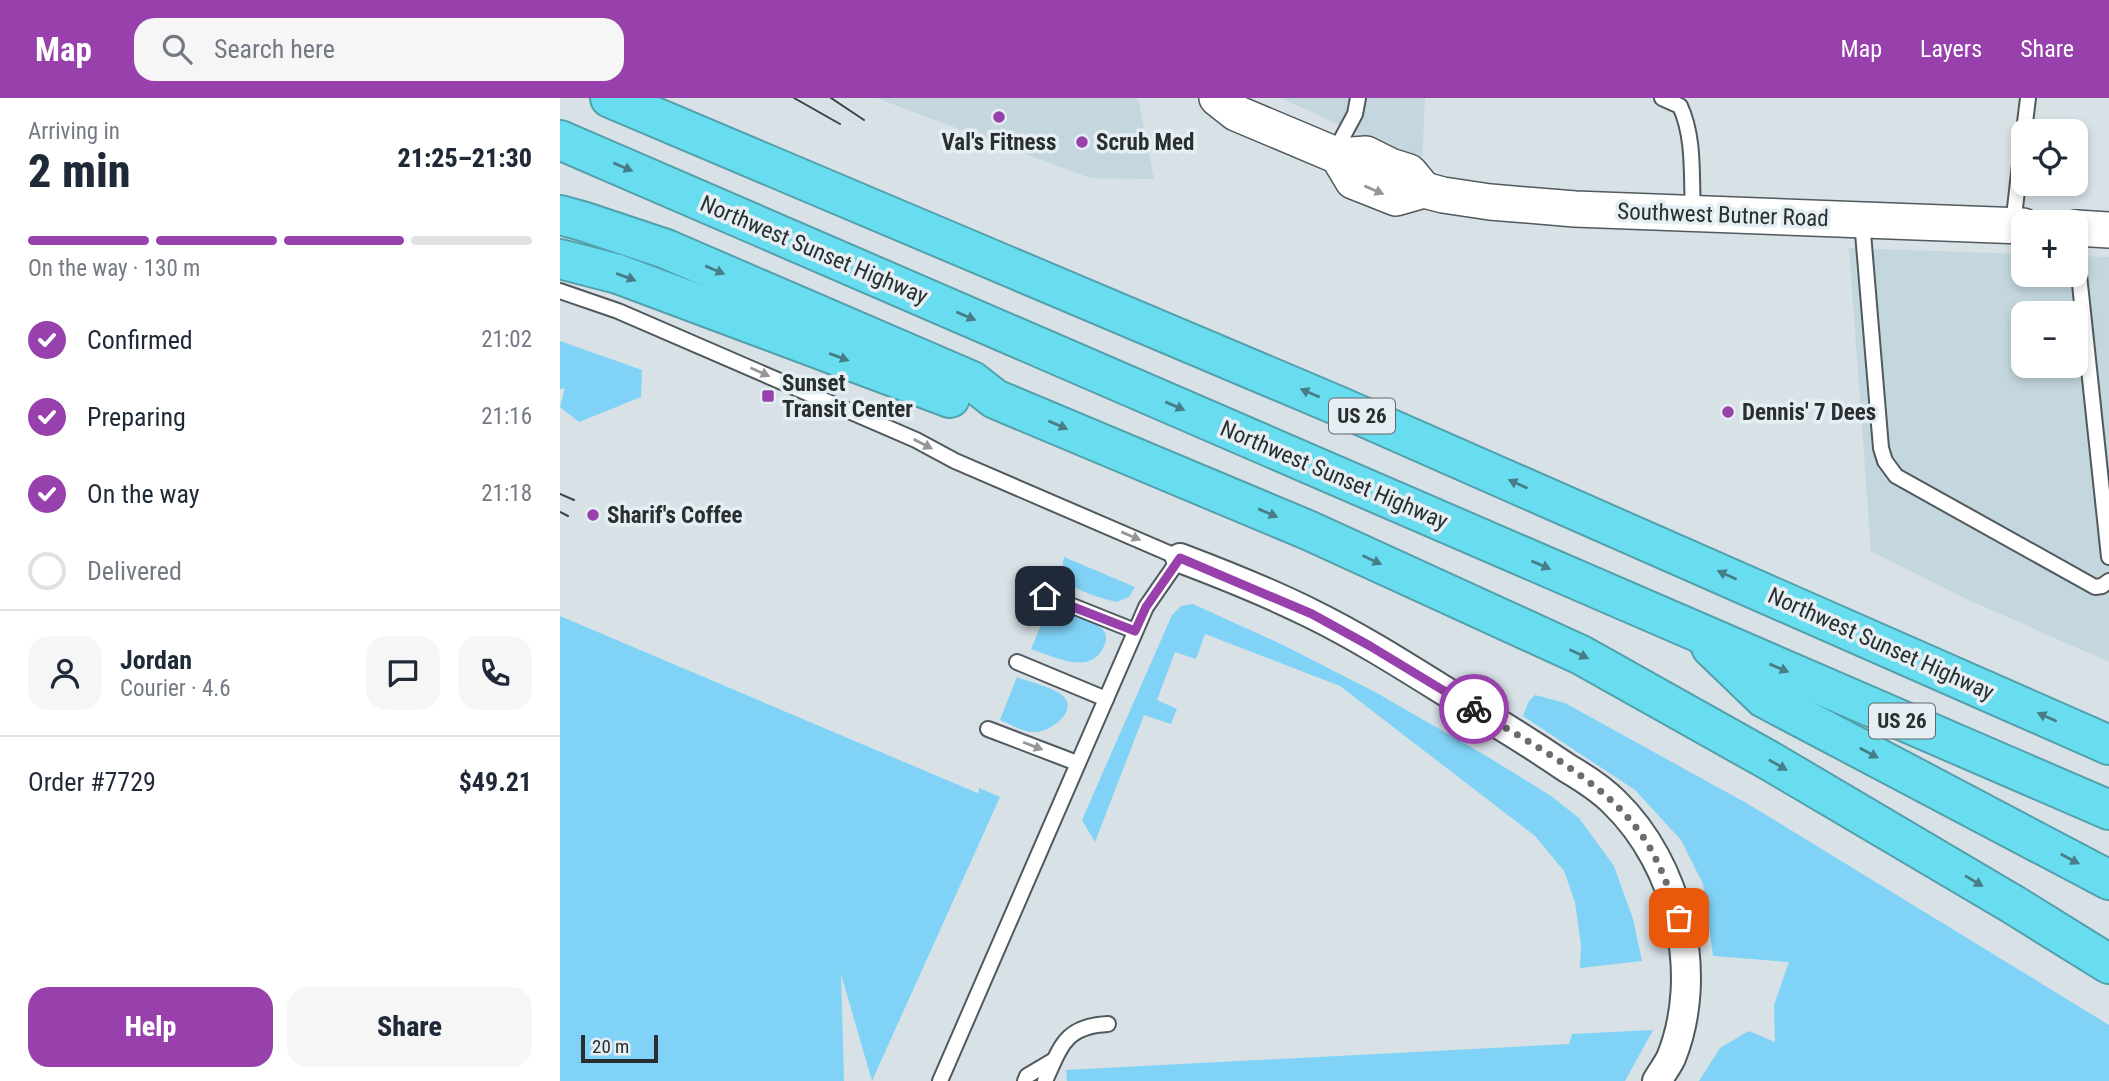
<!DOCTYPE html>
<meta charset="utf-8">
<style>
body{margin:0;font-family:"Roboto Condensed",sans-serif;background:#f6f6f7;color:#1f2937;height:100vh;display:flex;flex-direction:column;font-size:26px;white-space:nowrap}
*{box-sizing:border-box;margin:0}
p{font-size:23px;color:#747a83}
.icon{flex:none;width:38px;height:38px;fill:none;stroke:currentColor;stroke-width:2;stroke-linecap:round;stroke-linejoin:round}
.map{position:relative;flex:1;overflow:hidden}
.side{display:flex;flex-direction:column;background:#fff;width:560px}
.side>*{flex:none}
.fabs{position:absolute;left:1451px;top:21px;display:grid;gap:14px}
.fabs a{display:grid;place-items:center;width:77px;height:77px;border-radius:14px;background:#fff;box-shadow:0 4px 10px #0003;font-size:35px}
.scale{position:absolute;left:21px;bottom:18px;width:77px;box-sizing:border-box;padding-left:7px;border:4px solid #2a2e30;border-top:0;font-size:19px;line-height:24px;white-space:nowrap;color:#2a2e30;-webkit-text-stroke:5px #e4eef3;paint-order:stroke}
.pin{position:absolute;display:grid;place-items:center;width:60px;height:60px;color:#fff;margin:-30px;border-radius:14px;box-shadow:0 4px 10px #0006}
.courier{position:absolute;display:grid;place-items:center;width:70px;height:70px;margin:-35px;border:5px solid #9841ad;border-radius:50%;background:#fff;color:#222;box-shadow:0 2px 9px #0007}
.overview em{font-style:normal;font-weight:800}
.overview div{display:flex;flex-direction:column-reverse}
.overview{display:flex;align-items:center;justify-content:space-between;height:119px;padding:0 28px}
h1{font-size:46px;font-weight:800;line-height:52px}
.bar{display:grid;grid-template-columns:repeat(4,1fr);gap:10px 7px;align-content:center;height:84px;padding:0 28px}
.bar i{height:9px;border-radius:5px;background:#e0e1e3}
.bar .active{background:#9841ad}
.bar p{grid-column:span 4}
.line{display:flex;align-items:center;gap:18px;padding:0 28px;border-top:2px solid #e0e1e3}
.line div{flex:1}
.round{display:grid;place-items:center;flex:none;width:74px;height:74px;border-radius:21px;background:#f6f6f7}
ol{padding:0 28px;list-style:none}
li{display:flex;align-items:center;gap:21px;height:77px}
li p{margin-inline-start:auto}
li .icon{padding:7px;border-radius:50%;background:#9841ad;color:#fff;stroke-width:4}
li:last-child{color:#747a83}
li i{width:38px;height:38px;border:4px solid #e0e1e3;border-radius:50%}
.cta{display:flex;gap:14px;margin-top:auto;padding:14px 28px}
.cta a{flex:1;height:80px;border-radius:21px;background:#9841ad;color:#fff;font-size:28px;font-weight:800;line-height:80px;text-align:center}
.cta a+a{background:#f6f6f7;color:#1f2937}
header{display:flex;align-items:center;gap:42px;box-sizing:border-box;height:98px;padding:0 35px;background:#9841ad;color:#fff}
header strong{font-size:33px}
nav{display:flex;gap:38px;margin-inline-start:auto;font-size:24px}
.search{width:490px;height:63px;background:#f6f6f7;display:flex;align-items:center;gap:18px;box-sizing:border-box;padding:0 24px;border-radius:21px;color:#747a83;font-size:26px}
main{display:flex;flex:1;min-height:0}
.map>svg:first-child{display:block}
.built{fill:#c4d7df;fill-rule:evenodd}
.green{fill:#80d3f6}
.lines{fill:none;stroke-linecap:round;stroke-linejoin:round}
.service-casing{stroke:#50595d;stroke-width:18}
.minor-casing{stroke:#50595d;stroke-width:32}
.tertiary-casing{stroke:#50595d;stroke-width:38}
.motorway-casing{stroke:#53a0ad;stroke-width:42}
.service{stroke:#fff;stroke-width:14}
.minor{stroke:#fff;stroke-width:28}
.tertiary{stroke:#fff;stroke-width:35}
.motorway{stroke:#69ddf0;stroke-width:38}
.tram{stroke:#3e4345;stroke-width:2}
.oneway{fill:#467d86}
.oneway2{fill:#949698}
.done{stroke:#676d70;stroke-width:7;stroke-dasharray:0 12.6}
.route{stroke:#9841ad;stroke-width:9}
.poi-dot{fill:#9841ad;stroke:#e4eef3;stroke-width:2.5}
.labels{text-anchor:middle;dominant-baseline:central;stroke-width:7;stroke-linejoin:round;paint-order:stroke}
.shield{fill:#e4eef3;stroke:#62686a;stroke-width:2}
.shield-label{font-size:21px;font-weight:bold;fill:#2a2e30}
.poi-label{font-size:23px;font-weight:bold;fill:#2a2e30;stroke:#e4eef3;text-anchor:start}
.street-label{font-size:23px;fill:#2a2e30;stroke:#e4eef3}
</style>
<header>
<strong>Map</strong>
<div class="search"><svg class="icon" aria-label="search" viewBox="0 0 24 24"><circle cx="10" cy="10" r="6"/><path d="M15 15l6 6"/></svg>Search here</div>
<nav><a>Map</a><a>Layers</a><a>Share</a></nav>
</header>
<main>
<section class="side">
<div class="overview"><div><h1>2 min</h1><p>Arriving in</p></div><em>21:25–21:30</em></div>
<div class="bar"><i class="active"></i><i class="active"></i><i class="active"></i><i></i><p>On the way · 130 m</p></div>
<ol>
<li><svg class="icon" aria-label="check" viewBox="0 0 24 24"><path d="M5 12l5 5 9-10"/></svg>Confirmed<p>21:02</p></li>
<li><svg class="icon" aria-label="check" viewBox="0 0 24 24"><path d="M5 12l5 5 9-10"/></svg>Preparing<p>21:16</p></li>
<li><svg class="icon" aria-label="check" viewBox="0 0 24 24"><path d="M5 12l5 5 9-10"/></svg>On the way<p>21:18</p></li>
<li><i></i>Delivered</li>
</ol>
<div class="line" style="height:126px"><a class="round"><svg class="icon" aria-label="person" viewBox="0 0 24 24"><circle cx="12" cy="8" r="4"/><path d="M4 21q1-7 8-7t8 7"/></svg></a><div><b>Jordan</b><p>Courier · 4.6</p></div><a class="round"><svg class="icon" aria-label="chat" viewBox="0 0 24 24"><path d="M4 5h16v11H9l-5 4z"/></svg></a><a class="round"><svg class="icon" aria-label="phone" viewBox="0 0 24 24"><path d="M5 4h4l2 5-3 2q2 4 5 5l2-3 5 2v4C11 20 4 13 5 4z"/></svg></a></div>
<div class="line" style="height:91px"><div>Order #7729</div><b>$49.21</b></div>
<div class="cta"><a>Help</a><a>Share</a></div>
</section>
<div class="map">
<svg width="1549" height="983" viewBox="0 0 1549 983">
<rect width="100%" height="100%" fill="#d7e1e6"/>
<g class="built">
<path d="M316,0H578L594,81L530,80Z"/>
<path d="M721,0H865L862,65Z"/>
<path d="M1289,150L1463,156V177H1516V158L1549,159V564L1409,502L1311,453ZM1463,215H1516V268H1463Z"/>
</g>
<g class="green">
<path d="M0,243L82,272L81,299L19,324L0,309L5,290L0,291Z"/>
<path d="M504,459L575,489L569,499L556,504C533,497 496,491 504,459Z"/>
<path d="M633,506L723,547L815,594L928,659L991,698L1019,720L1054,768L1073,821L1082,863L1020,870L1021,847L1015,804L1004,773L975,738L780,588L645,536L636,561L615,554L597,602L617,611L611,626L584,617L535,744L522,722L612,517L621,508Z"/>
<path d="M489,508C502,514 529,521 540,529C546,533 548,542 544,548C531,579 493,558 471,551Z"/>
<path d="M0,518L415,694L419,695V690L440,699L312,983L281,876L284,983H0Z"/>
<path d="M457,579C469,584 495,590 503,598C519,613 490,634 476,634C465,635 450,626 440,622Z"/>
<path d="M975,597L1005,605L1188,706L1549,927V983H1139L1160,950L1189,933L1215,944L1214,907L1229,864L1153,858L1143,786L1121,742L1075,692L963,618L969,603Z"/>
<path d="M1093,932L1065,983H507L506,972L1009,946L1012,936Z"/>
</g>
<g class="lines">
<defs>
<g id="service">
<path d="M1102,0L1120,8C1135,40 1131,80 1133,115"/>
<path d="M1464,33L1468,0"/>
<path d="M774,55L795,16L798,0"/>
<path d="M1302,123L1321,350L1325,363L1336,378L1535,489L1542,488L1549,483"/>
<path d="M1453,127L1463,41"/>
<path d="M1520,131L1517,158L1549,459"/>
<path d="M0,193L58,213L356,342L395,363L620,460L586,509L380,983"/>
<path d="M485,497L575,533"/>
<path d="M457,564L546,601"/>
<path d="M428,631L517,665"/>
<path d="M465,983L467,978L494,962"/>
<path d="M485,983C501,948 505,928 548,926"/>
</g>
<path id="minor" d="M620,460C665,477 710,495 752,516C811,545 866,582 922,616C951,633 979,651 1007,670C1024,680 1040,690 1054,704C1119,767 1145,876 1111,960C1107,968 1101,976 1097,983"/>
<g id="tertiary">
<path d="M657,0L676,15L778,58L806,56L830,68L849,74L864,92"/>
<path d="M778,58L793,83L836,100L864,92L883,97L930,104L1015,111L1463,128"/>
<path d="M1516,130L1549,132"/>
</g>
<g id="motorway">
<path d="M50,0L781,309L1549,647"/>
<path d="M0,42L1549,712"/>
<path d="M0,117L22,123L106,151L412,283L435,301L750,433L1021,557L1210,663L1454,807L1549,866"/>
<path d="M0,161L58,176L390,300"/>
<path d="M1151,549L1204,600L1549,782"/>
</g>
</defs>
<use href="#service" class="service-casing"/>
<use href="#minor" class="minor-casing"/>
<use href="#tertiary" class="tertiary-casing"/>
<use href="#motorway" class="motorway-casing"/>
<use href="#service" class="service"/>
<use href="#minor" class="minor"/>
<use href="#tertiary" class="tertiary"/>
<use href="#motorway" class="motorway"/>
<g class="tram">
<path d="M234,0L280,26"/>
<path d="M271,0L304,22"/>
<path d="M0,396L14,402"/>
<path d="M0,414L8,418"/>
</g>
</g>
<defs><path id="oneway-solid" d="M-6-.8H1V-3.2L6.5 0L1 3.2V.8H-6Z" transform="scale(1.75)"/></defs>
<g class="oneway">
<use href="#oneway-solid" transform="translate(63 69) rotate(23)"/>
<use href="#oneway-solid" transform="translate(155 172) rotate(23)"/>
<use href="#oneway-solid" transform="translate(66 179) rotate(20)"/>
<use href="#oneway-solid" transform="translate(406 218) rotate(23)"/>
<use href="#oneway-solid" transform="translate(279 259) rotate(20)"/>
<use href="#oneway-solid" transform="translate(750 295) rotate(-157)"/>
<use href="#oneway-solid" transform="translate(615 308) rotate(23)"/>
<use href="#oneway-solid" transform="translate(498 327) rotate(23)"/>
<use href="#oneway-solid" transform="translate(958 386) rotate(-156)"/>
<use href="#oneway-solid" transform="translate(708 415) rotate(23)"/>
<use href="#oneway-solid" transform="translate(812 462) rotate(25)"/>
<use href="#oneway-solid" transform="translate(981 467) rotate(23)"/>
<use href="#oneway-solid" transform="translate(1167 477) rotate(-156)"/>
<use href="#oneway-solid" transform="translate(1019 556) rotate(26)"/>
<use href="#oneway-solid" transform="translate(1219 570) rotate(23)"/>
<use href="#oneway-solid" transform="translate(1487 619) rotate(-156)"/>
<use href="#oneway-solid" transform="translate(1309 655) rotate(28)"/>
<use href="#oneway-solid" transform="translate(1218 667) rotate(30)"/>
<use href="#oneway-solid" transform="translate(1510 761) rotate(28)"/>
<use href="#oneway-solid" transform="translate(1414 783) rotate(31)"/>
</g>
<g class="oneway2">
<use href="#oneway-solid" transform="translate(814 92) rotate(23)"/>
<use href="#oneway-solid" transform="translate(200 274) rotate(24)"/>
<use href="#oneway-solid" transform="translate(363 346) rotate(27)"/>
<use href="#oneway-solid" transform="translate(571 438) rotate(23)"/>
<use href="#oneway-solid" transform="translate(473 648) rotate(21)"/>
</g>
<g class="lines">
<path class="done" d="M914,611C970,645 1044,683 1081,736C1099,761 1109,791 1119,820"/>
<path class="route" d="M485,498L575,533L586,509L620,460L752,516L810,548L914,611"/>
</g>
<g class="poi-dot">
<circle cx="439" cy="19" r="7"/>
<circle cx="522" cy="44" r="7"/>
<rect x="201" y="291" width="14" height="14" rx="3.5"/>
<circle cx="1168" cy="314" r="7"/>
<circle cx="33" cy="417" r="7"/>
</g>
<g class="labels">
<g class="shield">
<rect x="769" y="300.5" width="66" height="35" rx="5"/>
<rect x="1309" y="605.5" width="66" height="35" rx="5"/>
</g>
<g class="shield-label">
<text x="802" y="318">US 26</text>
<text x="1342" y="623">US 26</text>
</g>
<g class="poi-label">
<text x="439" y="44" text-anchor="middle">Val's Fitness</text>
<text x="536" y="44">Scrub Med</text>
<text x="222" y="285">Sunset<tspan x="222" dy="26">Transit Center</tspan></text>
<text x="1182" y="314">Dennis' 7 Dees</text>
<text x="47" y="417">Sharif's Coffee</text>
</g>
<g class="street-label">
<text transform="translate(1163 117) rotate(2)">Southwest Butner Road</text>
<text transform="translate(254 152) rotate(23)">Northwest Sunset Highway</text>
<text transform="translate(774 377) rotate(23)">Northwest Sunset Highway</text>
<text transform="translate(1321 546) rotate(24)">Northwest Sunset Highway</text>
</g>
</g>
</svg>
<div class="fabs">
<a><svg class="icon" aria-label="locate" viewBox="0 0 24 24"><circle cx="12" cy="12" r="6"/><path d="M12 2v4M12 18v4M2 12h4M18 12h4"/></svg></a>
<a>+</a>
<a>−</a>
</div>
<div class="scale">20 m</div>
<div class="pin" style="left:1119px;top:820px;background:#ea580c"><svg class="icon" aria-label="bag" viewBox="0 0 24 24"><path d="M5 8h14l-1 12H6zM9 8a3 3 0 0 1 6 0"/></svg></div>
<div class="pin" style="left:485px;top:498px;background:#1f2937"><svg class="icon" aria-label="home" viewBox="0 0 24 24"><path d="M3 11l9-7 9 7M6 9v11h12V9"/></svg></div>
<div class="courier" style="left:914px;top:611px"><svg class="icon" aria-label="bike" viewBox="0 0 24 24"><circle cx="6" cy="16" r="4"/><circle cx="18" cy="16" r="4"/><path d="M6 16l4-8h5l3 8M10 8l3 8H6M13 5h3"/></svg></div>
</div>
</main>
